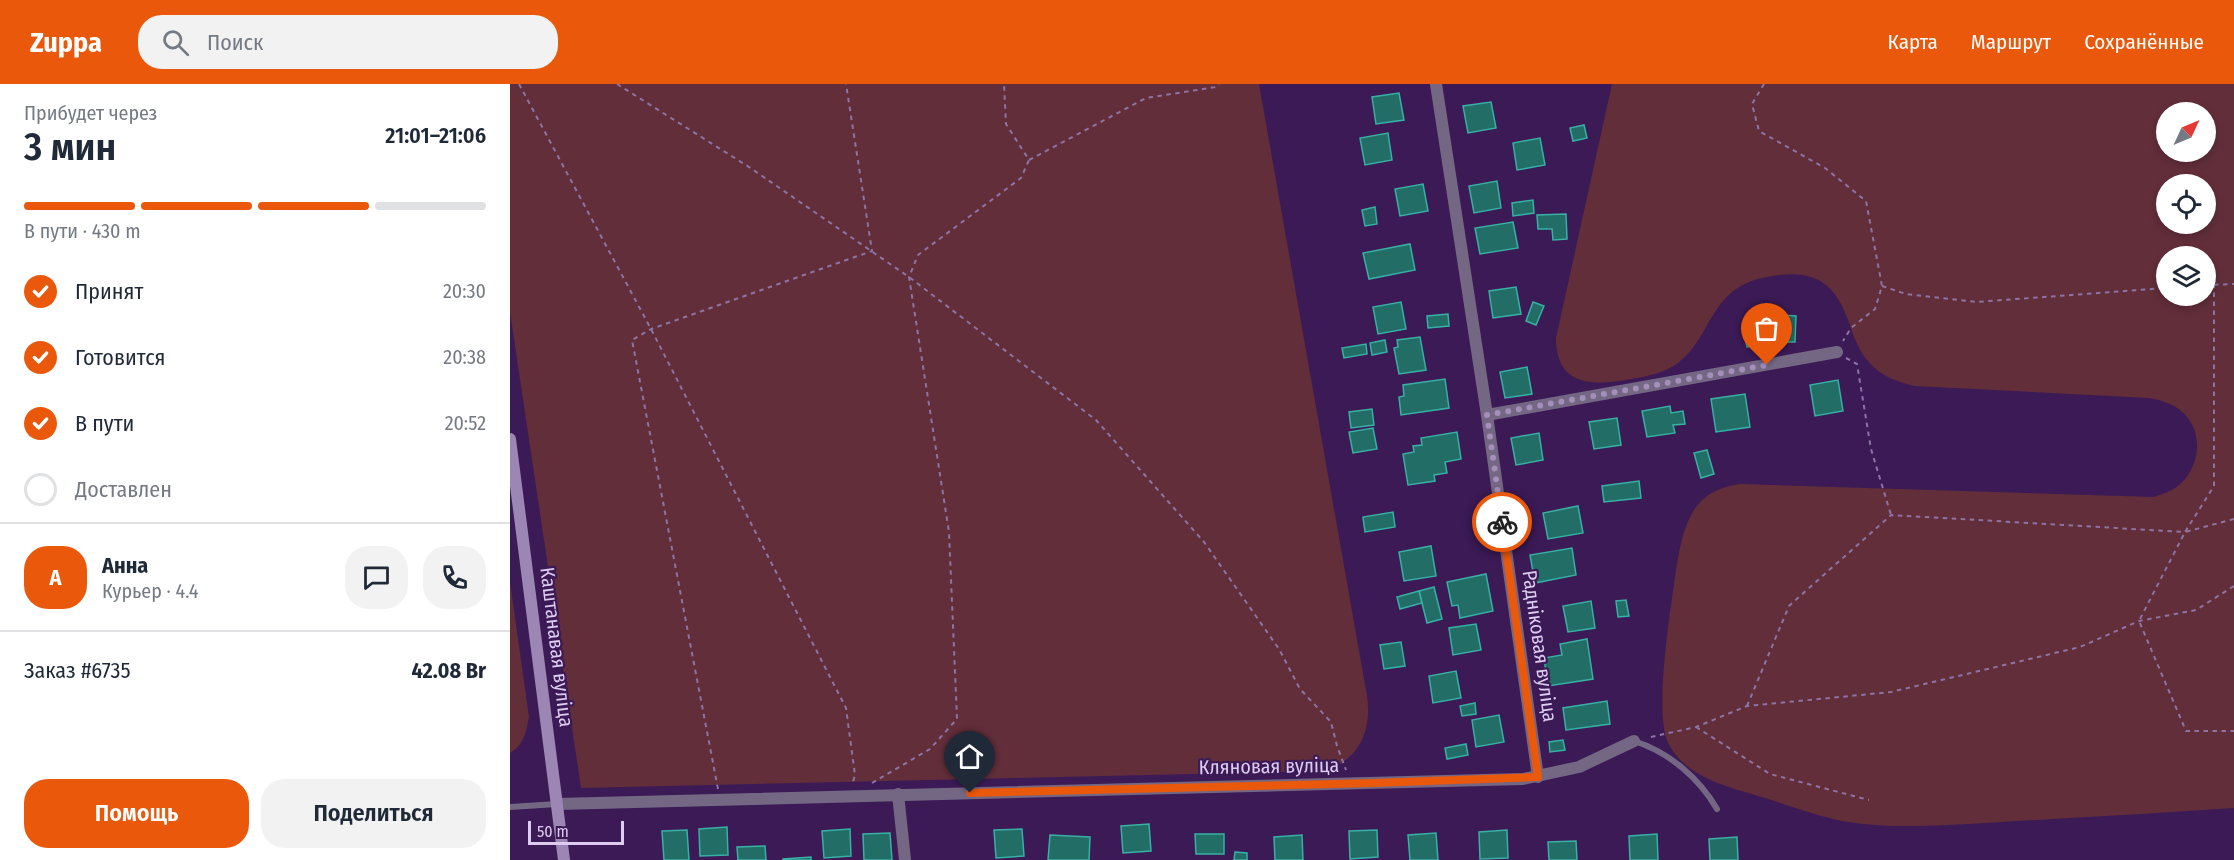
<!DOCTYPE html>
<html lang="ru">
<meta charset="utf-8">
<style>
body{margin:0;font-family:"Fira Sans Condensed",sans-serif;background:#f2f2f3;color:#1f2937;height:100vh;display:flex;flex-direction:column;font-size:22px;white-space:nowrap}
*{box-sizing:border-box;margin:0}
p{font-size:20px;color:#747a83}
.icon{flex:none;width:33px;height:33px;fill:none;stroke:currentColor;stroke-width:2;stroke-linecap:round;stroke-linejoin:round}
.map{position:relative;flex:1;overflow:hidden}
.drawer{display:flex;flex-direction:column;background:#fff;width:510px}
.drawer>*{flex:none}
.needle{width:39px;rotate:46deg}
.fabs{position:absolute;left:1646px;top:18px;display:grid;gap:12px}
.fabs a{display:grid;place-items:center;width:60px;height:60px;border-radius:50%;background:#fff;box-shadow:0 3px 9px #0003;font-size:30px}
.scale{position:absolute;left:18px;bottom:15px;width:96px;box-sizing:border-box;padding-left:6px;border:3px solid #ddccf0;border-top:0;font-size:16px;line-height:21px;white-space:nowrap;color:#ddccf0;-webkit-text-stroke:4px #3b1a56;paint-order:stroke}
.pin{position:absolute;display:grid;place-items:center;width:51px;height:51px;color:#fff;margin:-62px -26px;border-radius:50% 50% 50% 0;rotate:-45deg;box-shadow:0 0 6px #0007}
.pin .icon{rotate:45deg}
.courier{position:absolute;display:grid;place-items:center;width:60px;height:60px;margin:-30px;border:4px solid #ea580c;border-radius:50%;background:#fff;color:#222;box-shadow:0 2px 8px #0007}
.headline em{font-style:normal;font-weight:600}
.headline div{display:flex;flex-direction:column-reverse}
.headline{display:flex;align-items:center;justify-content:space-between;height:102px;padding:0 24px}
h1{font-size:39px;font-weight:600;line-height:45px}
.bar{display:grid;grid-template-columns:repeat(4,1fr);gap:9px 6px;align-content:center;height:72px;padding:0 24px}
.bar i{height:8px;border-radius:4px;background:#e0e1e3}
.bar .on{background:#ea580c}
.bar p{grid-column:span 4}
.line{display:flex;align-items:center;gap:15px;padding:0 24px;border-top:2px solid #e0e1e3}
.line div{flex:1}
.round{display:grid;place-items:center;flex:none;width:63px;height:63px;border-radius:24px;background:#f2f2f3}
ol{padding:0 24px;list-style:none}
li{display:flex;align-items:center;gap:18px;height:66px}
li p{margin-inline-start:auto}
li .icon{padding:6px;border-radius:50%;background:#ea580c;color:#fff;stroke-width:4}
li:last-child{color:#747a83}
li i{width:33px;height:33px;border:3px solid #e0e1e3;border-radius:50%}
.cta{display:flex;gap:12px;margin-top:auto;padding:12px 24px}
.cta a{flex:1;height:69px;border-radius:24px;background:#ea580c;color:#fff;font-size:24px;font-weight:600;line-height:69px;text-align:center}
.cta a+a{background:#f2f2f3;color:#1f2937}
header{display:flex;align-items:center;gap:36px;box-sizing:border-box;height:84px;padding:0 30px;background:#ea580c;color:#fff}
header strong{font-size:28px}
nav{display:flex;gap:33px;margin-inline-start:auto;font-size:21px}
.search{width:420px;height:54px;background:#f2f2f3;display:flex;align-items:center;gap:15px;box-sizing:border-box;padding:0 21px;border-radius:24px;color:#747a83;font-size:22px}
main{display:flex;flex:1;min-height:0}
.map>svg:first-child{display:block}
.green{fill:#622e3a;fill-rule:evenodd}
.building{fill:#226d66;stroke:#39b0a5;stroke-width:1.5}
.lines{fill:none;stroke-linecap:round;stroke-linejoin:round}
.path{stroke:#8d74a4;stroke-width:2;stroke-dasharray:4.5 4.5;stroke-linecap:butt}
.service{stroke:#746784;stroke-width:6}
.minor{stroke:#746784;stroke-width:12}
.secondary{stroke:#9c86b4;stroke-width:12}
.done{stroke:#a48eba;stroke-width:6;stroke-dasharray:0 10.8}
.route{stroke:#ea580c;stroke-width:8}
.labels{text-anchor:middle;dominant-baseline:central;stroke-width:4.5;stroke-linejoin:round;paint-order:stroke}
.street-label{font-size:20px;fill:#ddccf0;stroke:#3b1a56}
</style>
<header>
<strong>Zuppa</strong>
<div class="search"><svg class="icon" aria-label="search" viewBox="0 0 24 24"><circle cx="10" cy="10" r="6"/><path d="M15 15l6 6"/></svg>Поиск</div>
<nav><a>Карта</a><a>Маршрут</a><a>Сохранённые</a></nav>
</header>
<main>
<section class="drawer">
<div class="headline"><div><h1>3 мин</h1><p>Прибудет через</p></div><em>21:01–21:06</em></div>
<div class="bar"><i class="on"></i><i class="on"></i><i class="on"></i><i></i><p>В пути · 430 m</p></div>
<ol>
<li><svg class="icon" aria-label="check" viewBox="0 0 24 24"><path d="M5 12l5 5 9-10"/></svg>Принят<p>20:30</p></li>
<li><svg class="icon" aria-label="check" viewBox="0 0 24 24"><path d="M5 12l5 5 9-10"/></svg>Готовится<p>20:38</p></li>
<li><svg class="icon" aria-label="check" viewBox="0 0 24 24"><path d="M5 12l5 5 9-10"/></svg>В пути<p>20:52</p></li>
<li><i></i>Доставлен</li>
</ol>
<div class="line" style="height:108px"><b class="round" style="background:#ea580c;color:#fff">А</b><div><b>Анна</b><p>Курьер · 4.4</p></div><a class="round"><svg class="icon" aria-label="chat" viewBox="0 0 24 24"><path d="M4 5h16v11H9l-5 4z"/></svg></a><a class="round"><svg class="icon" aria-label="phone" viewBox="0 0 24 24"><path d="M5 4h4l2 5-3 2q2 4 5 5l2-3 5 2v4C11 20 4 13 5 4z"/></svg></a></div>
<div class="line" style="height:78px"><div>Заказ #6735</div><b>42.08 Br</b></div>
<div class="cta"><a>Помощь</a><a>Поделиться</a></div>
</section>
<div class="map">
<svg width="1724" height="776" viewBox="0 0 1724 776">
<rect width="100%" height="100%" fill="#3b1a56"/>
<g class="green">
<path d="M0,0H749L857,612C862,647 849,677 813,687L71,704L0,228Z"/>
<path d="M1102,0H1724V724C1652,729 1579,733 1507,737C1456,740 1405,745 1354,740C1317,737 1280,721 1245,711C1212,701 1175,692 1158,659C1144,629 1160,529 1165,493C1172,449 1177,406 1231,400L1644,413C1649,411 1656,409 1662,406C1690,390 1697,347 1670,326C1661,319 1650,316 1639,314L1405,302C1387,298 1370,292 1358,277C1348,266 1343,250 1338,236C1323,194 1299,185 1257,193C1199,203 1204,251 1168,279C1154,289 1138,292 1121,295C1084,302 1046,303 1046,254ZM1695,28V68H1656V28ZM1695,100V140H1656V100ZM1695,172V212H1656V172Z"/>
<path d="M0,498L19,633C16,648 14,661 0,669Z"/>
</g>
<g class="building">
<path d="M889,9L894,36L866,40L862,13Z"/>
<path d="M981,18L986,44L958,49L953,22Z"/>
<path d="M1074,41L1077,54L1063,57L1060,44Z"/>
<path d="M878,49L882,76L855,81L850,54Z"/>
<path d="M1030,54L1035,81L1007,86L1003,59Z"/>
<path d="M987,97L991,124L964,129L959,102Z"/>
<path d="M913,100L918,127L890,132L885,105Z"/>
<path d="M1023,116L1024,129L1003,132L1002,119Z"/>
<path d="M865,123L867,140L855,142L852,126Z"/>
<path d="M1056,130L1057,155L1043,156L1042,145H1028L1027,131Z"/>
<path d="M1003,138L1008,164L970,170L965,144Z"/>
<path d="M900,160L905,186L859,195L853,169Z"/>
<path d="M1006,203L1011,230L983,234L979,207Z"/>
<path d="M891,218L896,245L868,250L863,223Z"/>
<path d="M1023,218L1034,222L1026,241L1016,237Z"/>
<path d="M938,230L939,242L918,244L917,232Z"/>
<path d="M1273,231L1286,232L1285,258H1272Z"/>
<path d="M1263,238L1266,258L1237,263L1233,244Z"/>
<path d="M910,253L916,286L889,290L884,264L888,263L887,256Z"/>
<path d="M875,256L877,268L862,271L860,259Z"/>
<path d="M856,260L857,270L834,274L832,264Z"/>
<path d="M1017,283L1022,310L995,314L990,288Z"/>
<path d="M935,295L939,324L891,331L889,313L894,312L893,301Z"/>
<path d="M1328,296L1333,327L1305,332L1300,301Z"/>
<path d="M1235,310L1240,343L1206,348L1201,315Z"/>
<path d="M1160,322L1161,329L1173,327L1175,340L1163,341L1165,349L1137,353L1132,327Z"/>
<path d="M862,325L864,341L841,344L839,328Z"/>
<path d="M1107,334L1111,361L1084,365L1079,338Z"/>
<path d="M863,344L867,365L843,369L839,348Z"/>
<path d="M947,348L951,375L935,378L937,389L924,391L925,397L898,401L893,370L904,368L903,362L912,361L911,354Z"/>
<path d="M1029,349L1033,376L1006,381L1001,354Z"/>
<path d="M1197,366L1204,390L1191,394L1184,369Z"/>
<path d="M1129,397L1131,414L1094,418L1092,402Z"/>
<path d="M1068,422L1073,449L1038,455L1033,429Z"/>
<path d="M883,428L885,443L855,448L853,433Z"/>
<path d="M921,462L926,492L894,497L889,468Z"/>
<path d="M1062,464L1066,491L1025,499L1020,471Z"/>
<path d="M976,490L983,527L950,534L948,521L942,522L937,498Z"/>
<path d="M924,503L932,535L917,539L909,507Z"/>
<path d="M909,507L912,519L890,525L887,513Z"/>
<path d="M1116,516L1119,532L1108,533L1106,517Z"/>
<path d="M1081,517L1085,544L1058,548L1053,522Z"/>
<path d="M966,540L971,566L943,571L939,544Z"/>
<path d="M1077,555L1083,595L1038,602L1034,574L1052,571L1050,560Z"/>
<path d="M891,558L895,582L874,585L870,561Z"/>
<path d="M946,587L951,614L923,619L919,592Z"/>
<path d="M1097,617L1100,640L1056,646L1053,624Z"/>
<path d="M965,619L966,630L952,632L950,622Z"/>
<path d="M989,631L994,658L966,663L962,636Z"/>
<path d="M1053,656L1055,666L1040,668L1039,658Z"/>
<path d="M956,660L958,671L937,675L935,664Z"/>
<path d="M639,740L641,767L613,769L611,742Z"/>
<path d="M217,743L218,771L190,772L189,745Z"/>
<path d="M340,745L341,772L314,774L312,747Z"/>
<path d="M512,745L514,772L486,774L484,746Z"/>
<path d="M177,746L179,776H154L152,747Z"/>
<path d="M867,746L868,773L840,775L839,747Z"/>
<path d="M997,746L998,774L970,775L969,748Z"/>
<path d="M380,749L382,776H354L353,750Z"/>
<path d="M926,749L928,776H900L898,751Z"/>
<path d="M685,750H714V770H686Z"/>
<path d="M1147,750L1148,776H1120L1119,752Z"/>
<path d="M540,751L580,753L579,776H538Z"/>
<path d="M792,751L793,776H765L764,753Z"/>
<path d="M1227,753L1228,776H1200L1199,755Z"/>
<path d="M1066,757L1067,776H1039L1038,758Z"/>
<path d="M255,762L256,776H228L227,763Z"/>
<path d="M725,768L737,769V776H724Z"/>
<path d="M301,773V776H273V775Z"/>
</g>
<g class="lines">
<g class="path">
<path d="M9,0L141,245L336,624L345,691L342,701"/>
<path d="M107,0L239,83L399,193L586,336L694,458L769,565L790,605L821,638L827,662L836,686"/>
<path d="M1254,0L1242,20L1249,47L1315,84L1356,117L1372,202L1365,225L1341,244L1333,257"/>
<path d="M519,76L636,14L706,3L709,0"/>
<path d="M1695,201L1724,200"/>
<path d="M1372,202L1396,210L1466,218L1656,204"/>
<path d="M1336,274L1347,280L1361,365L1381,431"/>
<path d="M1724,435L1675,448L1629,537L1676,647H1724"/>
<path d="M1237,622L1279,522L1381,431L1675,448L1704,402V201"/>
<path d="M1186,643L1260,690L1359,716"/>
<path d="M1141,653L1186,643L1237,622L1381,608L1570,563L1629,537L1686,526L1724,502"/>
<path d="M362,699L420,665L447,635L439,448L399,193L408,171L511,94L519,76L496,40L494,0"/>
<path d="M208,705L122,256L141,245L362,167L336,0"/>
</g>
<g class="service">
<path d="M1124,657C1159,668 1189,694 1207,725"/>
<path d="M0,723L47,720"/>
</g>
<g class="minor">
<path d="M926,0L977,331L1028,693"/>
<path d="M977,331L1327,268"/>
<path d="M388,710L395,776"/>
<path d="M47,720L1013,695L1069,683L1124,657"/>
</g>
<path class="secondary" d="M0,355L54,776"/>
</g>
<g class="lines">
<path class="done" d="M992,438L977,331L1257,281"/>
<path class="route" d="M460,709L863,699L1028,693L992,438"/>
</g>
<g class="labels">
<g class="street-label">
<text transform="translate(1030 562) rotate(82)">Радніковая вуліца</text>
<text transform="translate(47 563) rotate(83)">Каштанавая вуліца</text>
<text transform="translate(759 682) rotate(-1)">Кляновая вуліца</text>
</g>
</g>
</svg>
<div class="fabs">
<a><svg class="needle" viewBox="-14 -14 28 28"><path d="M0-13l5 13h-10z" fill="#e53935"/><path d="M0 13l5-13h-10z" fill="#747a83"/></svg></a>
<a><svg class="icon" aria-label="locate" viewBox="0 0 24 24"><circle cx="12" cy="12" r="6"/><path d="M12 2v4M12 18v4M2 12h4M18 12h4"/></svg></a>
<a><svg class="icon" aria-label="layers" viewBox="0 0 24 24"><path d="M12 4l9 5-9 5-9-5zM3 14l9 5 9-5"/></svg></a>
</div>
<div class="scale">50 m</div>
<div class="pin" style="left:1257px;top:281px;background:#ea580c"><svg class="icon" aria-label="bag" viewBox="0 0 24 24"><path d="M5 8h14l-1 12H6zM9 8a3 3 0 0 1 6 0"/></svg></div>
<div class="pin" style="left:460px;top:709px;background:#1f2937"><svg class="icon" aria-label="home" viewBox="0 0 24 24"><path d="M3 11l9-7 9 7M6 9v11h12V9"/></svg></div>
<div class="courier" style="left:992px;top:438px"><svg class="icon" aria-label="bike" viewBox="0 0 24 24"><circle cx="6" cy="16" r="4"/><circle cx="18" cy="16" r="4"/><path d="M6 16l4-8h5l3 8M10 8l3 8H6M13 5h3"/></svg></div>
</div>
</main>
